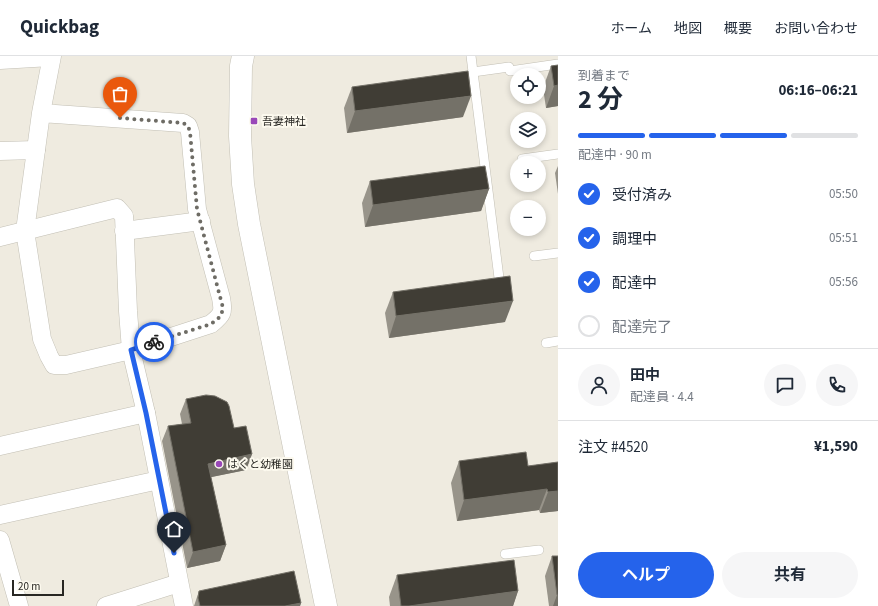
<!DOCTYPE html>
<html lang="ja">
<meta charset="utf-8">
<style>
body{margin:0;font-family:"Source Sans 3","Noto Sans JP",sans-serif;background:#f6f6f7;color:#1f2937;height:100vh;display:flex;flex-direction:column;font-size:15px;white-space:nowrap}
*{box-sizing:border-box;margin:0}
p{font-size:13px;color:#747a83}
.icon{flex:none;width:22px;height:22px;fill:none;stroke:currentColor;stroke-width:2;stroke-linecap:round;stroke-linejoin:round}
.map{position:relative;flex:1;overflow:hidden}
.panel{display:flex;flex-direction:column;background:#fff;width:320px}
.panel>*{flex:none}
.controls{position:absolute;left:510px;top:12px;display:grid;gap:8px}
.controls a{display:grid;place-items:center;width:36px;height:36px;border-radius:50%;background:#fff;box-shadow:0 2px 6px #0003;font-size:20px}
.scale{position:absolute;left:12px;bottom:10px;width:52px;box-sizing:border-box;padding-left:4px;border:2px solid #282723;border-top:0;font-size:11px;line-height:14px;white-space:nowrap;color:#282723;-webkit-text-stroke:3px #fcf9ee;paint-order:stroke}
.pin{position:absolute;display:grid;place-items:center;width:34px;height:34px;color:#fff;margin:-41px -17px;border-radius:50% 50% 50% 0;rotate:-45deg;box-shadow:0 0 4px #0007}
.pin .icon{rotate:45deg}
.courier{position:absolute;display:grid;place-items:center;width:40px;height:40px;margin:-20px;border:3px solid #2563eb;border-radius:50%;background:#fff;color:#222;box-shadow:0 1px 5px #0007}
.overview em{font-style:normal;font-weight:700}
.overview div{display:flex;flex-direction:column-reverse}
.overview{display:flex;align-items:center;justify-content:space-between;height:68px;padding:0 20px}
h1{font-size:26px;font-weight:700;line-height:30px}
.bar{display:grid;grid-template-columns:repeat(4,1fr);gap:6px 4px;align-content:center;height:48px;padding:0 20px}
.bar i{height:5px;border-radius:3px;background:#e0e1e3}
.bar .selected{background:#2563eb}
.bar p{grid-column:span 4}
.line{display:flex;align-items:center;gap:10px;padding:0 20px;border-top:1px solid #e0e1e3}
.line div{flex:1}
.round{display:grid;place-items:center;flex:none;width:42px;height:42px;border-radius:21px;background:#f6f6f7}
ol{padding:0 20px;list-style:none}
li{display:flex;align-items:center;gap:12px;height:44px}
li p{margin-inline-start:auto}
li .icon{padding:4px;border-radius:50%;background:#2563eb;color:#fff;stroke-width:4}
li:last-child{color:#747a83}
li i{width:22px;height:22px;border:2px solid #e0e1e3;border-radius:50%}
.button{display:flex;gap:8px;margin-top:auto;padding:8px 20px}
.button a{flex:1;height:46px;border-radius:24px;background:#2563eb;color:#fff;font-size:16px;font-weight:700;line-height:46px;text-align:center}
.button a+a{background:#f6f6f7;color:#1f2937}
header{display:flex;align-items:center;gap:24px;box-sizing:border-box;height:56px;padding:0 20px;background:#fff;border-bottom:1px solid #e0e1e3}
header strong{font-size:19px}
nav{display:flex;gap:22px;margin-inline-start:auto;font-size:14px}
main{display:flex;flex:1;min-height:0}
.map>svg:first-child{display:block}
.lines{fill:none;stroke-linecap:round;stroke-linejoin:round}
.service-casing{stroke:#c2bfb4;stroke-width:10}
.minor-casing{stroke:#c2bfb4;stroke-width:19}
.tertiary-casing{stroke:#c2bfb4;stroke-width:23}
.service{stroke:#fff;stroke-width:9}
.minor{stroke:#fff;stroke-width:18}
.tertiary{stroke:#fff;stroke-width:22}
.wall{fill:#98948a}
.shaded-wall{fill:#747168}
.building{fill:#403d35;stroke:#747168}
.done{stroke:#6e6c65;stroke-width:4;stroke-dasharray:0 7.2}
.route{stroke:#2563eb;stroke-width:5}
.poi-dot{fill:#9948b8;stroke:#fcf9ee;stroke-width:1.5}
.labels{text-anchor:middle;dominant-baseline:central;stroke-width:4;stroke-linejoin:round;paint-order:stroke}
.poi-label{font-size:11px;fill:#282723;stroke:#fcf9ee;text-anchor:start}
</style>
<header>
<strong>Quickbag</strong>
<nav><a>ホーム</a><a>地図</a><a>概要</a><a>お問い合わせ</a></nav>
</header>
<main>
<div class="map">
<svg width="558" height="550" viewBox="0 0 558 550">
<rect width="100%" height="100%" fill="#efebe0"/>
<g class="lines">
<defs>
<g id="service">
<path d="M471,0L499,222"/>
<path d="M510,15L558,8"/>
<path d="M473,16L509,11"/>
<path d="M522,103L558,98"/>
<path d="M534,200L558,197"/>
<path d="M546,287L558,285"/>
<path d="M505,498L539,494"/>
</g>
<g id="minor">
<path d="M0,4L51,1"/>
<path d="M41,57L183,67L188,70L190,76L197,153L221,242C224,257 222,259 211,268L131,294L66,309H54L49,300L42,283L25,175L41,57L52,0"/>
<path d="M0,95L36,94"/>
<path d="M124,175L201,165"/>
<path d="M0,181L117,152L124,160L128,255L131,294L146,357L184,550"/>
<path d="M0,390L146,357"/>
<path d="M0,459L159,424"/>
<path d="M0,484L19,550"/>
<path d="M106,550L179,527"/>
</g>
<path id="tertiary" d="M243,0L241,10L240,80L243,128L249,168L326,550"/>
</defs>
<use href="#service" class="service-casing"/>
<use href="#minor" class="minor-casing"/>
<use href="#tertiary" class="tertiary-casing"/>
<use href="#service" class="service"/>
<use href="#minor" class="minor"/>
<use href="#tertiary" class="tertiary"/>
</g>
<g class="wall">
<path d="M558,9V50L546,52L543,32L551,10Z"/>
<path d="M352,31L463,61L347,77L344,52Z"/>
<path d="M558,110V138L555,117Z"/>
<path d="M370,125L489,133L481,155L365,171L362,147Z"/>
<path d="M393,236L505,266L389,282L385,257Z"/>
<path d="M186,343L234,372L252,398L246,414L211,421L226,489L220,505L187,512L162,385L168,370L182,368L180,358Z"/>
<path d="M459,405L528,410L558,406V455L540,457L539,454L457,465L451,427Z"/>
<path d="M552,500H558V550H549L545,520Z"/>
<path d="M397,519L518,535L513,550H390L389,541Z"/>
<path d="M199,535L301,547L300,550H194Z"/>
</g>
<g class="shaded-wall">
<path d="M558,29V50L546,52L554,30Z"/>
<path d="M471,40L463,61L347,77L355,55Z"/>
<path d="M489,133L481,155L365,171L373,149Z"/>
<path d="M513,245L505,266L389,282L396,260Z"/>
<path d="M252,398L246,414L202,423L208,408Z"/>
<path d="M547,433L539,454L457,465L464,444Z"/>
<path d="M558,435V455L540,457L548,436Z"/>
<path d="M226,489L220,505L187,512L193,496Z"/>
<path d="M518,535L513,550H409Z"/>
<path d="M557,539H558V550H553Z"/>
<path d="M301,547L300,550H285Z"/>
</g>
<g class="building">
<path d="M558,9V29L554,30L551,10Z"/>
<path d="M468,15L471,40L355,55L352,31Z"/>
<path d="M485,110L489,133L373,149L370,125Z"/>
<path d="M510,220L513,245L396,260L393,236Z"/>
<path d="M206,339L215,340L227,346L229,350L234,372L246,370L252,398L208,408L226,489L193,496L168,370L191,367L186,343Z"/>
<path d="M526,396L528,410L558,406V435L548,436L547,433L464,444L459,405Z"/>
<path d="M552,500H558V539H557Z"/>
<path d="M514,504L518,535L409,550H401L397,519Z"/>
<path d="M294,515L301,547L285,550H200L198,542L199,535Z"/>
</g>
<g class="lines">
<path class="done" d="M120,62L183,67L188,70L190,76L197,153L223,252L221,260L211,268L154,286"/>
<path class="route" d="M154,286L131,294L146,357L174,497"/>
</g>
<g class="poi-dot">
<rect x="250" y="61" width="8" height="8" rx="2"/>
<circle cx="219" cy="408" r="4"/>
</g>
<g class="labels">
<g class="poi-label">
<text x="262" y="65">吾妻神社</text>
<text x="227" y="408">はくと幼稚園</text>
</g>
</g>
</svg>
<div class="controls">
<a><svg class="icon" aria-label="locate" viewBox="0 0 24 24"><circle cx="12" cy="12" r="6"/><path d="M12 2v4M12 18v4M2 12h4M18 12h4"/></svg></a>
<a><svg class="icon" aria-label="layers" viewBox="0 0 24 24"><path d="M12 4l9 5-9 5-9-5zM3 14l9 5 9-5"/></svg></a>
<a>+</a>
<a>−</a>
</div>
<div class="scale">20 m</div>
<div class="pin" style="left:120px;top:62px;background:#ea580c"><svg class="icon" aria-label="bag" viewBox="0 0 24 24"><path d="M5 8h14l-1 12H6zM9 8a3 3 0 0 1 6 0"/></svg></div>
<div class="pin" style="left:174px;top:497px;background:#1f2937"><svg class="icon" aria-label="home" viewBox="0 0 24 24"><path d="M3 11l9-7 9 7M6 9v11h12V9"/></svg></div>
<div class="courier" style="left:154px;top:286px"><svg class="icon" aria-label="bike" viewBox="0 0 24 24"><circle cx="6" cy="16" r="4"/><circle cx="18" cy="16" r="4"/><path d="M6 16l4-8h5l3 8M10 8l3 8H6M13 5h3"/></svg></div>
</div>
<section class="panel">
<div class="overview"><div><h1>2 分</h1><p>到着まで</p></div><em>06:16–06:21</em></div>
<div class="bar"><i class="selected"></i><i class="selected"></i><i class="selected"></i><i></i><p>配達中 · 90 m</p></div>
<ol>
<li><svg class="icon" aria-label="check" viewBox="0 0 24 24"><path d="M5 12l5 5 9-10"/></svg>受付済み<p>05:50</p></li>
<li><svg class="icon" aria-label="check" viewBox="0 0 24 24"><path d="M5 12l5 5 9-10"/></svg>調理中<p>05:51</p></li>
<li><svg class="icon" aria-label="check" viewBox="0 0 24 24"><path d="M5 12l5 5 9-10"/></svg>配達中<p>05:56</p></li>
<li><i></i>配達完了</li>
</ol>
<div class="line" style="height:72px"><a class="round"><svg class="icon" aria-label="person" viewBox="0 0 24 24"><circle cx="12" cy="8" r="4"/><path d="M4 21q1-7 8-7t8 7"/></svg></a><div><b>田中</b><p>配達員 · 4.4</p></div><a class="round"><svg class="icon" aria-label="chat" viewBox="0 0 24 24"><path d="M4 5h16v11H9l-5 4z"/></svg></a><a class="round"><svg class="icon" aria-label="phone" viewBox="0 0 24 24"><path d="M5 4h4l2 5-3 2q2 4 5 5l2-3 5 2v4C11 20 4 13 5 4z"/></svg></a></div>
<div class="line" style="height:52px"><div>注文 #4520</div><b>¥1,590</b></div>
<div class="button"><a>ヘルプ</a><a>共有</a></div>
</section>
</main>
